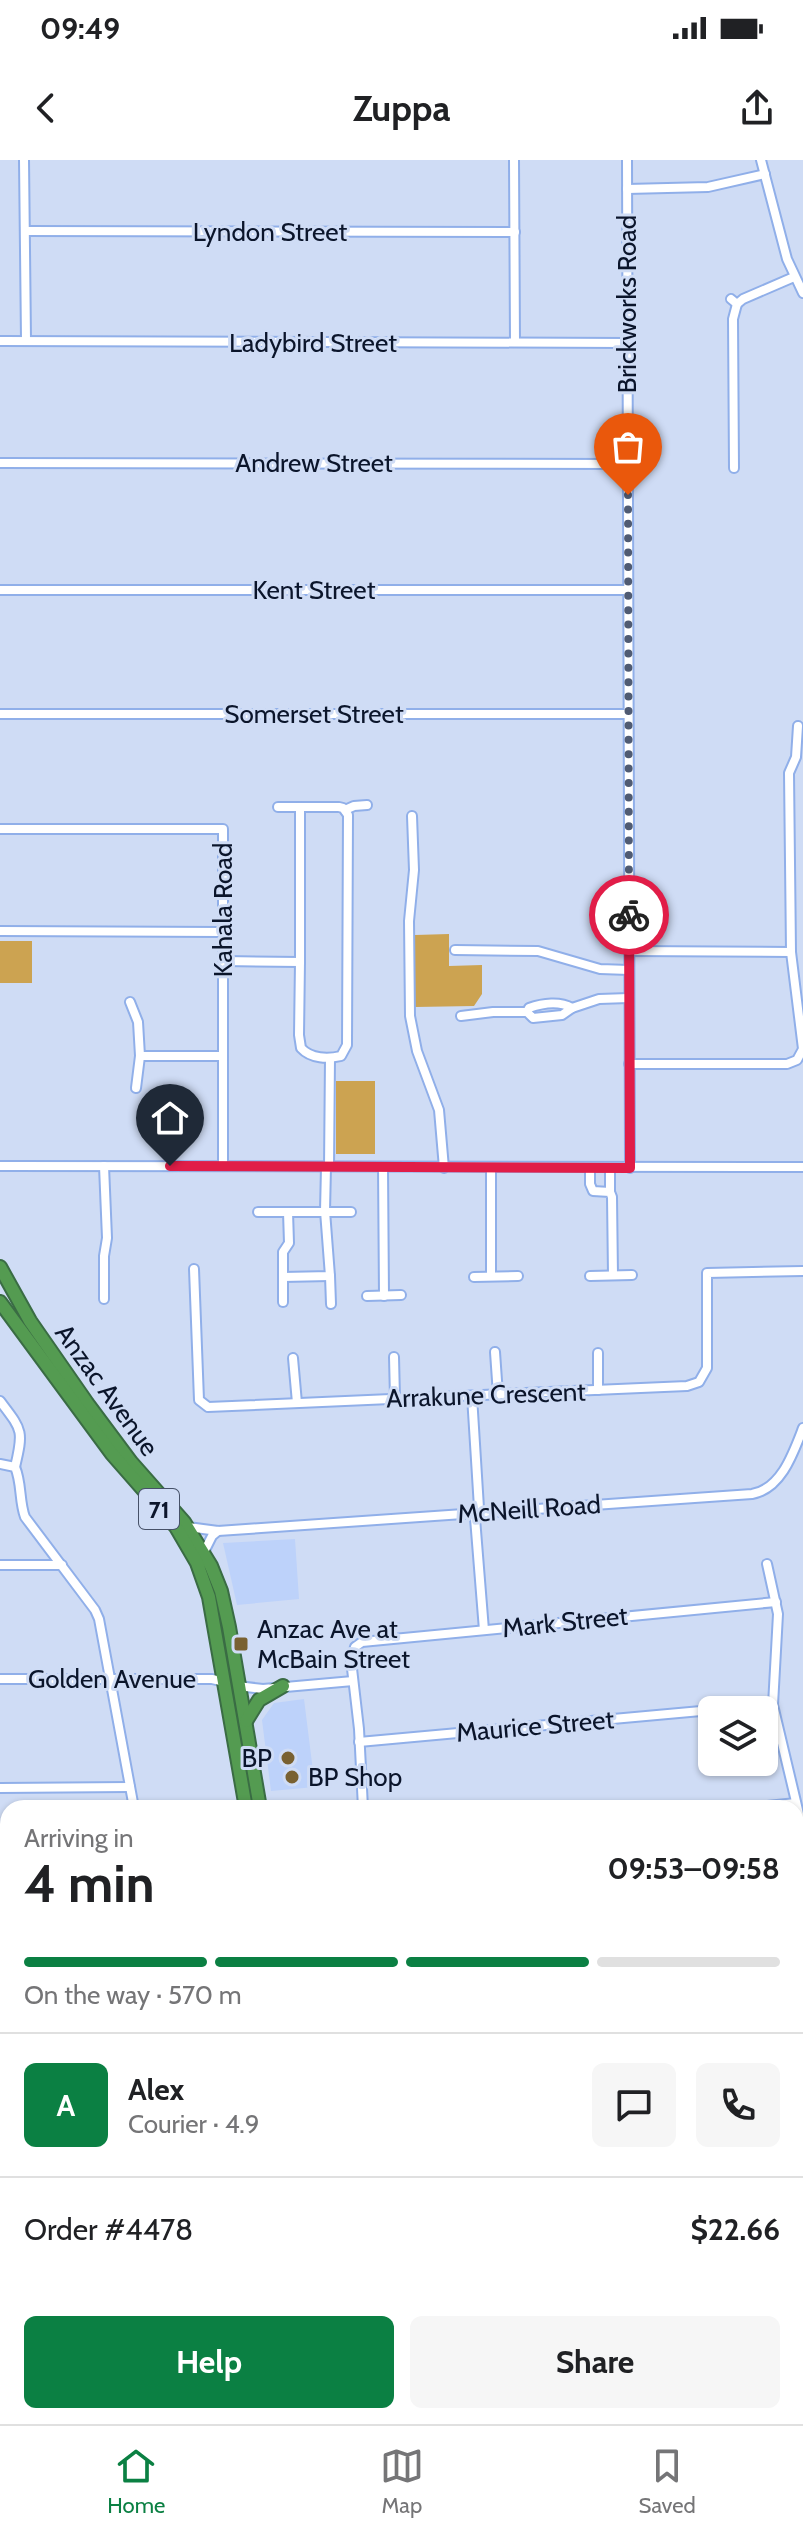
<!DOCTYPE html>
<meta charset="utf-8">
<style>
body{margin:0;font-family:Cabin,sans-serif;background:#f6f6f6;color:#202124;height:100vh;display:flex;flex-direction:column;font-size:30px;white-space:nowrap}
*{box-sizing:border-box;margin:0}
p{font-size:26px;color:#757577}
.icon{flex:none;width:44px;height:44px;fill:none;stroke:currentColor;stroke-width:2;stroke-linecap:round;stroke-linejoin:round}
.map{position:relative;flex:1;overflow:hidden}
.details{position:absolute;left:0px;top:1640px;width:804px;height:624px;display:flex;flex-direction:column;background:#fff;border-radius:24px 24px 0 0;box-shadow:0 2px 6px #0004}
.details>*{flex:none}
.controls{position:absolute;left:698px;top:1536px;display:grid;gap:16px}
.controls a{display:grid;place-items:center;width:80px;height:80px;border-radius:12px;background:#fff;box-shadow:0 2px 6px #0004;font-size:40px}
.pin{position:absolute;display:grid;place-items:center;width:68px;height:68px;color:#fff;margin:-82px -34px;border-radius:50% 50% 50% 0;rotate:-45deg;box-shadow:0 0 8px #0007}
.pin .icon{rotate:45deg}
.courier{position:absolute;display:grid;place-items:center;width:80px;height:80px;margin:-40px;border:6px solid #e11d48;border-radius:50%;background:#fff;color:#222;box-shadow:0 2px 10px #0007}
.head em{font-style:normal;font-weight:800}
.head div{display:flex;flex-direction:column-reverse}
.head{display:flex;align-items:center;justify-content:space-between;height:136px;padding:0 24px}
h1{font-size:52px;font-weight:800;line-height:60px}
.bar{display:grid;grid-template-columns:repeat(4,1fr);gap:12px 8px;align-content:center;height:96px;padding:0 24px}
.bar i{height:10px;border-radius:6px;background:#e0e0e0}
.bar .selected{background:#0b8043}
.bar p{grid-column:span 4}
.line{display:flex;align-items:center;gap:20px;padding:0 24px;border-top:2px solid #e0e0e0}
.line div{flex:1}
.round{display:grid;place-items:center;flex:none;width:84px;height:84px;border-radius:12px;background:#f6f6f6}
.primary-button{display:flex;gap:16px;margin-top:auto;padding:16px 24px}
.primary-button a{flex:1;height:92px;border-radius:12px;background:#0b8043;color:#fff;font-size:32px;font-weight:800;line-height:92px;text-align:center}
.primary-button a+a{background:#f6f6f6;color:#202124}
.status{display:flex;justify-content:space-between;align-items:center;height:56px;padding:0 40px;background:#fff;direction:ltr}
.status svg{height:22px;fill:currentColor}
header{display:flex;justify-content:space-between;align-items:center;height:104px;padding:0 24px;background:#fff;font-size:36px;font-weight:800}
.tabs{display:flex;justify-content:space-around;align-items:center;height:112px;border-top:2px solid #e0e0e0;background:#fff;font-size:22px;color:#757577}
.tabs a{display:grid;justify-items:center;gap:4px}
.tabs .selected{color:#0b8043}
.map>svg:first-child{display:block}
.built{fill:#bdd2fa}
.green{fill:#cca351}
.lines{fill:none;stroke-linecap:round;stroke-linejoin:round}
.stream{stroke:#ed8884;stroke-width:2}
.minor-casing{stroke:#90afe9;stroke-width:12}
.highway-casing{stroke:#3a6c44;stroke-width:16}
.minor{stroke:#fff;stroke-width:8}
.highway{stroke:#549b51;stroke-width:12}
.done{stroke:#505b72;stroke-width:8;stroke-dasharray:0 14.4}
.route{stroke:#e11d48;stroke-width:10}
.poi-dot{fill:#796131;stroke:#cfdcf5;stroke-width:3}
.labels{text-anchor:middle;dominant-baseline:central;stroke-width:6;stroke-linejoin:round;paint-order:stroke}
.shield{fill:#cfdcf5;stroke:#465168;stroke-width:2}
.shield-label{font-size:24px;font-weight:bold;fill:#0b152b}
.street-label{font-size:26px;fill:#0b152b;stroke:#cfdcf5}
.poi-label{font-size:26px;fill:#0b152b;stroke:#cfdcf5;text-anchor:start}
</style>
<div class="status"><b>09:49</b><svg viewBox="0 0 49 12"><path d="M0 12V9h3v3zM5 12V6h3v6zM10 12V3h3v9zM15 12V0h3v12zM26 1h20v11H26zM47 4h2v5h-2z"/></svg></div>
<header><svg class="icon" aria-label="back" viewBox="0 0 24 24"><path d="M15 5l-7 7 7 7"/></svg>Zuppa<svg class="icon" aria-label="share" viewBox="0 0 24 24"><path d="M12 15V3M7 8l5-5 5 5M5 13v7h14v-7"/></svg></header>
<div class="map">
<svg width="803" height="2264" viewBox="0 0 803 2264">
<rect width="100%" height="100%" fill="#cfdcf5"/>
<g class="built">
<path d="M295,1379L299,1439L237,1445L223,1383Z"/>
<path d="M304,1539L315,1627L271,1631L262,1560L274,1543Z"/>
</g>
<g class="green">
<path d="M449,774V806L482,805V834L474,846L415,847V775Z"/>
<rect x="0" y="781" width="32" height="42"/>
<rect x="336" y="921" width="39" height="73"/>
<path d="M803,1760V2264H571L581,2256H796V1779Z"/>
</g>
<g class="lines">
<g class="stream">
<path d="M796,2066L803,2057"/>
<path d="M0,2259L11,2264"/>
<path d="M659,2264V2256"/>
</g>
<defs>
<g id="minor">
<path d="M24,0L26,180"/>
<path d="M514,0L515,182"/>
<path d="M627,0L630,1008"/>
<path d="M761,0L787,99L803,133"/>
<path d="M627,29L708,27L765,14"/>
<path d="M25,71L515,72"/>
<path d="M731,139L737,144L743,139L794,117"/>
<path d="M0,181L627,183"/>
<path d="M0,303L628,304"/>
<path d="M734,308L733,159L737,144"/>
<path d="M0,430H628"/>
<path d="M0,554H628"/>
<path d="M278,647H339L343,648L348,655L347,885L341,896C328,899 311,899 301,888L299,875L300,802"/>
<path d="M345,650L354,646L367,645"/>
<path d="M412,656L414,710L409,761L410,856L417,891L439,950L444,1008"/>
<path d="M0,669H223V1006"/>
<path d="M0,771L223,772"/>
<path d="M455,790L538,791L600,809L629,810"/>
<path d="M629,791L791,792"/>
<path d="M224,801L300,802V647"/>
<path d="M130,842L138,862L140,896H223"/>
<path d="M527,852L533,858L562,855L572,848L599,839L629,838"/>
<path d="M461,856L493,852H527L529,848C543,843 560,841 572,848"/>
<path d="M629,904H787L797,900L803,889L791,792L789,613L796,597L798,566"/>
<path d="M136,928L140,896"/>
<path d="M0,1006L803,1007"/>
<path d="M326,1007L325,1051L330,1116L283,1117V1092L289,1083L288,1052H351"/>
<path d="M329,1007L330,898"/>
<path d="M383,1007L384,1136"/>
<path d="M590,1008V1024L593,1031L610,1032L612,1037L613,1115"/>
<path d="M610,1032V1008"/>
<path d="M258,1052H288"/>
<path d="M194,1109L199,1240L208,1247L687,1226L699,1222L707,1208V1113L803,1111"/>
<path d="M330,1116L331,1144"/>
<path d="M491,1116V1007"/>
<path d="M590,1116L632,1115"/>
<path d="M474,1117L518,1116"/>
<path d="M367,1136L401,1135"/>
<path d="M104,1139V1096L107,1078L104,1006"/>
<path d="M283,1142V1117"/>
<path d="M495,1192L498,1235"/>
<path d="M598,1193V1230"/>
<path d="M394,1197L395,1238"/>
<path d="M293,1198L297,1243"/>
<path d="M472,1236L479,1348L475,1358L484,1470"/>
<path d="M0,1241C22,1270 24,1270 15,1307"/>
<path d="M0,1304L15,1307C22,1323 19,1341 25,1357L95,1450L99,1459L134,1648"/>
<path d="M188,1367L218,1371L752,1334C781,1329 793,1294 803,1268"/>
<path d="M204,1392L212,1376L218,1371"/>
<path d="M767,1404L778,1454L773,1545L803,1671"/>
<path d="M0,1405H62"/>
<path d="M0,1519H212L225,1522"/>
<path d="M238,1526L263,1529L353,1521"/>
<path d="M715,1550L773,1545"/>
<path d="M359,1582L712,1550"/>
<path d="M0,1628L130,1627"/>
<path d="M363,1648L359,1569L351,1500L355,1487L362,1482L776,1442"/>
<path d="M749,1648L796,1643"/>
<path d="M0,1901L8,1900"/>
<path d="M324,2256L328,2264"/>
<path d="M424,2256L428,2264"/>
<path d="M491,2264L500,2256"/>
</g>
<g id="highway">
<path d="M0,1107L30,1161L87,1243L131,1302L184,1362L211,1406L221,1431L229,1467L260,1648"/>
<path d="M0,1142L112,1294L176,1367L197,1403L209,1437L246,1648"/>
<path d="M246,1561L259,1540L283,1526"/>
<path d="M202,2264L203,2256"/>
<path d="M217,2264L218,2256"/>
</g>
</defs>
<use href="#minor" class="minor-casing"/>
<use href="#highway" class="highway-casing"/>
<use href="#minor" class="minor"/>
<use href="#highway" class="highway"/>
</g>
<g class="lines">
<path class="done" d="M628,335L629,755"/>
<path class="route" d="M170,1006L630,1008L629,755"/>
</g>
<g class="poi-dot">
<rect x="233" y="1476" width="16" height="16" rx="4"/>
<circle cx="288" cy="1598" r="8"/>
<circle cx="292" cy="1617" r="8"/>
</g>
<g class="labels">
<rect class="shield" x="139" y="1329" width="40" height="40" rx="6"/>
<g class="shield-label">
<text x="159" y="1349">71</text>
</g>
<g class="street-label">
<text x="270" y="72">Lyndon Street</text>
<text transform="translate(627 144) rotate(-90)">Brickworks Road</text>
<text x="313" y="183">Ladybird Street</text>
<text x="314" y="303">Andrew Street</text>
<text x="314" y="430">Kent Street</text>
<text x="314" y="554">Somerset Street</text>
<text transform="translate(223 750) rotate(-90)">Kahala Road</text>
<text transform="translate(107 1230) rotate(54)">Anzac Avenue</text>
<text transform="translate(486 1235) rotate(-2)">Arrakune Crescent</text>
<text transform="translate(529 1349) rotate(-4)">McNeill Road</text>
<text transform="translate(565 1462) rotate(-6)">Mark Street</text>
<text x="112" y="1519">Golden Avenue</text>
<text transform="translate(535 1566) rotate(-5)">Maurice Street</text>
</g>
<g class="poi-label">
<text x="257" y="1469">Anzac Ave at<tspan x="257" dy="30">McBain Street</tspan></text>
<text x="272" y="1598" text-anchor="end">BP</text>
<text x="308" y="1617">BP Shop</text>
</g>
</g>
</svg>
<div class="controls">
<a><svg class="icon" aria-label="layers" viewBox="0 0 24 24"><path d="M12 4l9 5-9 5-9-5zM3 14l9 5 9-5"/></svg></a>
</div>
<div class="pin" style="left:628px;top:335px;background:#ea580c"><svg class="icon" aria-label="bag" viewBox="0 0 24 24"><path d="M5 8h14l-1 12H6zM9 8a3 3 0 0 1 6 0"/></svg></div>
<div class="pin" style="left:170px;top:1006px;background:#1f2937"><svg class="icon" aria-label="home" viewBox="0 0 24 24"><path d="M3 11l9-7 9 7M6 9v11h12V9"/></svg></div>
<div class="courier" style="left:629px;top:755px"><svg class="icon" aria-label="bike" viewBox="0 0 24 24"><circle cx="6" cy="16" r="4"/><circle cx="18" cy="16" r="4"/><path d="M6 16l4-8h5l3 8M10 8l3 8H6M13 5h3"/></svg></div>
<section class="details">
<div class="head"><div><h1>4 min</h1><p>Arriving in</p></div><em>09:53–09:58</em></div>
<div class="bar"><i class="selected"></i><i class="selected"></i><i class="selected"></i><i></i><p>On the way · 570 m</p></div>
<div class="line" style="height:144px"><b class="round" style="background:#0b8043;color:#fff">A</b><div><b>Alex</b><p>Courier · 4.9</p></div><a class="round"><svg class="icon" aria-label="chat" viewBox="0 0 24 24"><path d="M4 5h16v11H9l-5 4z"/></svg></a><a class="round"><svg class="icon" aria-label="phone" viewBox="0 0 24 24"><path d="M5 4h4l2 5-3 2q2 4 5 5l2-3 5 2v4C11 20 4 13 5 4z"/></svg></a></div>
<div class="line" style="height:104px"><div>Order #4478</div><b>$22.66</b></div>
<div class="primary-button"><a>Help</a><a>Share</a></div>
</section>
</div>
<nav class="tabs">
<a class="selected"><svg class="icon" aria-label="home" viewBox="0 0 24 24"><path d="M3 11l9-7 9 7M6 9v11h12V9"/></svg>Home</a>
<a><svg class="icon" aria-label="map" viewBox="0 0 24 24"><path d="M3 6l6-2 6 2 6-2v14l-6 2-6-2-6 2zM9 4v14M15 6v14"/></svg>Map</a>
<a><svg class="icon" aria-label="saved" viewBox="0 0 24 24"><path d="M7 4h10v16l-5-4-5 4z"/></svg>Saved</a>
</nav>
